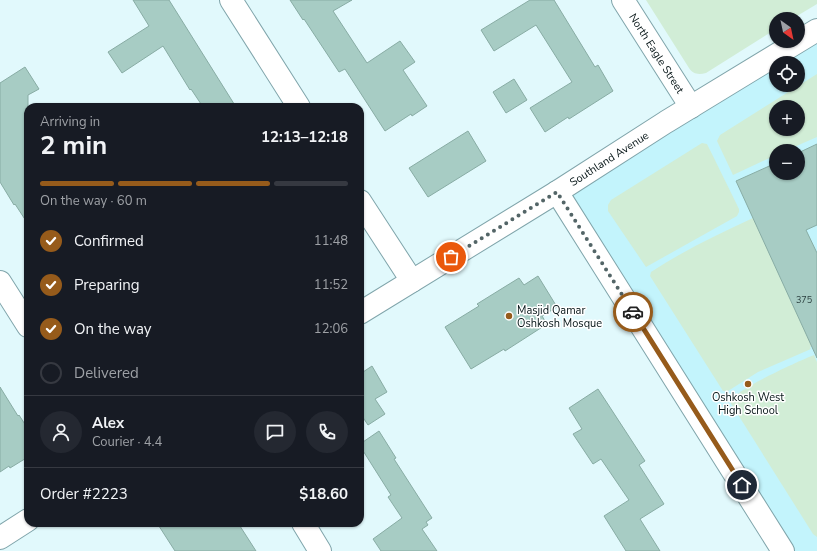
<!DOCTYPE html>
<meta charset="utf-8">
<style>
body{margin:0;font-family:"Nunito Sans",sans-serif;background:#242831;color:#f1f3f6;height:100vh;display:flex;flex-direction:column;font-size:15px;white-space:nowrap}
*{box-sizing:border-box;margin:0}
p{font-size:13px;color:#9ea1a6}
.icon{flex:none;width:22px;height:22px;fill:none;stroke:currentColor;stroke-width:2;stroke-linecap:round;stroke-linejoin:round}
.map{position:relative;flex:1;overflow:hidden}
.sheet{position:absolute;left:24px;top:103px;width:340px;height:424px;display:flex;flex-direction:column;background:#171b24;border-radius:12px;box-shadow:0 1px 3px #0004}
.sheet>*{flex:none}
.needle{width:26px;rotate:147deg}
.controls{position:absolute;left:769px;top:12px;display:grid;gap:8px}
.controls a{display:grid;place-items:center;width:36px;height:36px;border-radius:50%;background:#171b24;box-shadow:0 1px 3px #0004;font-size:20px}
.pin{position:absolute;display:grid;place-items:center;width:34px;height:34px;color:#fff;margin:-17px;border:2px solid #fff;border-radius:50%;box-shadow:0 1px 4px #0007}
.courier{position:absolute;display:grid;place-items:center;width:40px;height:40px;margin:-20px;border:3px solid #965b1b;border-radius:50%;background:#fff;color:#222;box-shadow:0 1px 5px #0007}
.headline em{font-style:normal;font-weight:700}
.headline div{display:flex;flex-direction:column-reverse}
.headline{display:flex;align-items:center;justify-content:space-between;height:68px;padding:0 16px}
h1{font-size:26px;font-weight:700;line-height:30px}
.bar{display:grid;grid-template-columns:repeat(4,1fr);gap:6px 4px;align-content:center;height:48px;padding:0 16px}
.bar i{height:5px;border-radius:3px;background:#363941}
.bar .selected{background:#965b1b}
.bar p{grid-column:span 4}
.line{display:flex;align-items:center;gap:10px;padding:0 16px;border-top:1px solid #363941}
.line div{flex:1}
.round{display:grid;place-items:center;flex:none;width:42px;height:42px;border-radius:21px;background:#242831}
ol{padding:0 16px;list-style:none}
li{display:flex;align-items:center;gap:12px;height:44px}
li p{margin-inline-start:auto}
li .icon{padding:4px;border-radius:50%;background:#965b1b;color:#fff;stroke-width:4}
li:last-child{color:#9ea1a6}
li i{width:22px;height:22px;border:2px solid #363941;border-radius:50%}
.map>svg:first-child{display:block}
.built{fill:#c3f4fc;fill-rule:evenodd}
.green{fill:#d1edd6;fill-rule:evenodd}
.building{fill:#a7ccc4;stroke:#88aca4}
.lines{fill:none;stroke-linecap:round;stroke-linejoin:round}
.minor-casing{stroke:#80a5ab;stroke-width:24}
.minor{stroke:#fff;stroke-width:22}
.done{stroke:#536567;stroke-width:4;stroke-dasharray:0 7.2}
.route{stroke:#965b1b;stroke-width:5}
.poi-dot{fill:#965b1b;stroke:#fff;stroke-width:1.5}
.labels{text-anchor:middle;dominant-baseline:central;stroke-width:3;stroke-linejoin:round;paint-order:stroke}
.number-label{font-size:9px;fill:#2e4342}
.street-label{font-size:11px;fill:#061517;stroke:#fff}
.poi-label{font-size:11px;fill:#061517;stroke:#fff;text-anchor:start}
</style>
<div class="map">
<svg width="817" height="551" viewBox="0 0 817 551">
<rect width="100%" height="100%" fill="#e1f9fc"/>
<path class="built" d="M817,29V551H785L557,192ZM776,63H798V85H776ZM776,107H798V129H776ZM776,151H798V173H776Z"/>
<g class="green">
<path d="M646,0H817V4L792,19H776V29L706,73C698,75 693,74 689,68Z"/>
<path d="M817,74V137L785,151H776V155L733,175L717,141L720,135ZM776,107H798V129H776Z"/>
<path d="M702,143L707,144L710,150L739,209V212L737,216L646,267L608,211V205L611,200Z"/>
<path d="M753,218L812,346L810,347L811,349L758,372L728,391H723L650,276L651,272C683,251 718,234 753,218Z"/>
<path d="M814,355L817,362V537L813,534L730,402C734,390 799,361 814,355Z"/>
</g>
<g class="building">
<path d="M133,0H169L236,107H203L191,89L190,90L163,46L122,73L108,52L149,26Z"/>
<path d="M290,0H352L333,11L367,63L400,41L415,62L403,70L427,106L412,116L411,114L385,131L345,69L339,72L304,19L303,20Z"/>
<path d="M530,0H554L595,67L598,65L613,91L569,119L568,117L545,132L530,108L572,82L536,25L494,51L481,30Z"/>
<path d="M25,67L39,89L28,95V224L15,204L14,205L0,182V83Z"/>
<path d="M514,79L527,100L506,113L493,92Z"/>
<path d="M468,131L486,161L428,197L409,168Z"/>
<path d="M817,144V225L806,230L817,253V358L736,181L776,163V173H798V153Z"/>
<path d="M538,276L557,307L542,316L547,324L505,351L504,349L471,369L445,327L479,306L477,304L519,278L524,285Z"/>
<path d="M372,366L387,392L375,399L385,414L368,425L360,413V374Z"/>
<path d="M0,387L18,416L19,415L28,429V457L10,468L9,466L0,472Z"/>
<path d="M598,389L645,461L639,465L664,504L640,519L660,551H626L604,516L629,500L601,459L593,464L573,434L582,429L569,408Z"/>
<path d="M379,431L396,458L394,459L432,518L426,522L428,525L422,529L437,551H381L373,539L402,518L388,497L391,495L360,446V444Z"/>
<path d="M157,523H238L256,551H175Z"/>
</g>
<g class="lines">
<defs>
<g id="minor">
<path d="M231,0L299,107"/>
<path id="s1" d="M623,0L691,107"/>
<path d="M557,192L783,551"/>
<path d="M360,201L412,281"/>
<path d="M0,282L28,326"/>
<path id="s2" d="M360,313L557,192L666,122L817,30"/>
<path d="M303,523L320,551"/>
<path d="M0,538L28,520"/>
</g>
</defs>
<use href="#minor" class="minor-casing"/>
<use href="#minor" class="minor"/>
</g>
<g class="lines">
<path class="done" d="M451,257L557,192L633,312"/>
<path class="route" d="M633,312L742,485"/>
</g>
<g class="poi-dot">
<circle cx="509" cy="316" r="4"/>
<circle cx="748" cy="384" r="4"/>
</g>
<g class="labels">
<g class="number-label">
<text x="804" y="300">375</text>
</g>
<g class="street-label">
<text stroke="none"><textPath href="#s1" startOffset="63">North Eagle Street</textPath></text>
<text stroke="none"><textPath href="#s2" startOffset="293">Southland Avenue</textPath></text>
</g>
<g class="poi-label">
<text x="517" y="310">Masjid Qamar<tspan x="517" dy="13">Oshkosh Mosque</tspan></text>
<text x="748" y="397" text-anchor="middle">Oshkosh West<tspan x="748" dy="13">High School</tspan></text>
</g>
</g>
</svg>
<div class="controls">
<a><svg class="needle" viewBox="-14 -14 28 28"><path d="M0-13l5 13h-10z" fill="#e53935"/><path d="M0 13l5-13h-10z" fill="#9ea1a6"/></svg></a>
<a><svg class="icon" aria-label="locate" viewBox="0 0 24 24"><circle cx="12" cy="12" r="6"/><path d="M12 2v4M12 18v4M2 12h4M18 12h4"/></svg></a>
<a>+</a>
<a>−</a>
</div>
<div class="pin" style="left:451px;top:257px;background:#ea580c"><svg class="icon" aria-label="bag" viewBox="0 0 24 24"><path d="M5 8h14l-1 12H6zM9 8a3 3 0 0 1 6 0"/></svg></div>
<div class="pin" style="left:742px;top:485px;background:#1f2937"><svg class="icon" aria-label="home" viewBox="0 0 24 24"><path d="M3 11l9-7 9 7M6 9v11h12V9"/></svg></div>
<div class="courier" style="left:633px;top:312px"><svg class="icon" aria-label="car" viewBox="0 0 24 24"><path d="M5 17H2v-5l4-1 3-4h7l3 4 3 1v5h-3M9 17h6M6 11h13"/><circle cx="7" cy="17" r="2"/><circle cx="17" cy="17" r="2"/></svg></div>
<section class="sheet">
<div class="headline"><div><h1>2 min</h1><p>Arriving in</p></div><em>12:13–12:18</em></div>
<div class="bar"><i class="selected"></i><i class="selected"></i><i class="selected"></i><i></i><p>On the way · 60 m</p></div>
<ol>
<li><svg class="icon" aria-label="check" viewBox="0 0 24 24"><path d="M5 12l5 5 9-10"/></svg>Confirmed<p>11:48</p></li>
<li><svg class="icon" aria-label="check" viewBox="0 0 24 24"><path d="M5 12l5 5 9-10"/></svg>Preparing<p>11:52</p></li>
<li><svg class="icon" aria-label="check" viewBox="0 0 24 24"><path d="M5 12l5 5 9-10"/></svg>On the way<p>12:06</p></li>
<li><i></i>Delivered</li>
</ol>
<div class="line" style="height:72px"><a class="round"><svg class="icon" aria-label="person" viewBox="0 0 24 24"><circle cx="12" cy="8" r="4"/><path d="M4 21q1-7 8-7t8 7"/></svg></a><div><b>Alex</b><p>Courier · 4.4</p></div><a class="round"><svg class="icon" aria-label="chat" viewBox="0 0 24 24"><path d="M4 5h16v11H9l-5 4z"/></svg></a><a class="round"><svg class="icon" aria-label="phone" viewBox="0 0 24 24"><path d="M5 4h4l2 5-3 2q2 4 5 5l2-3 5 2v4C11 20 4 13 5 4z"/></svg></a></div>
<div class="line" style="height:52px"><div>Order #2223</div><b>$18.60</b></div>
</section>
</div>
